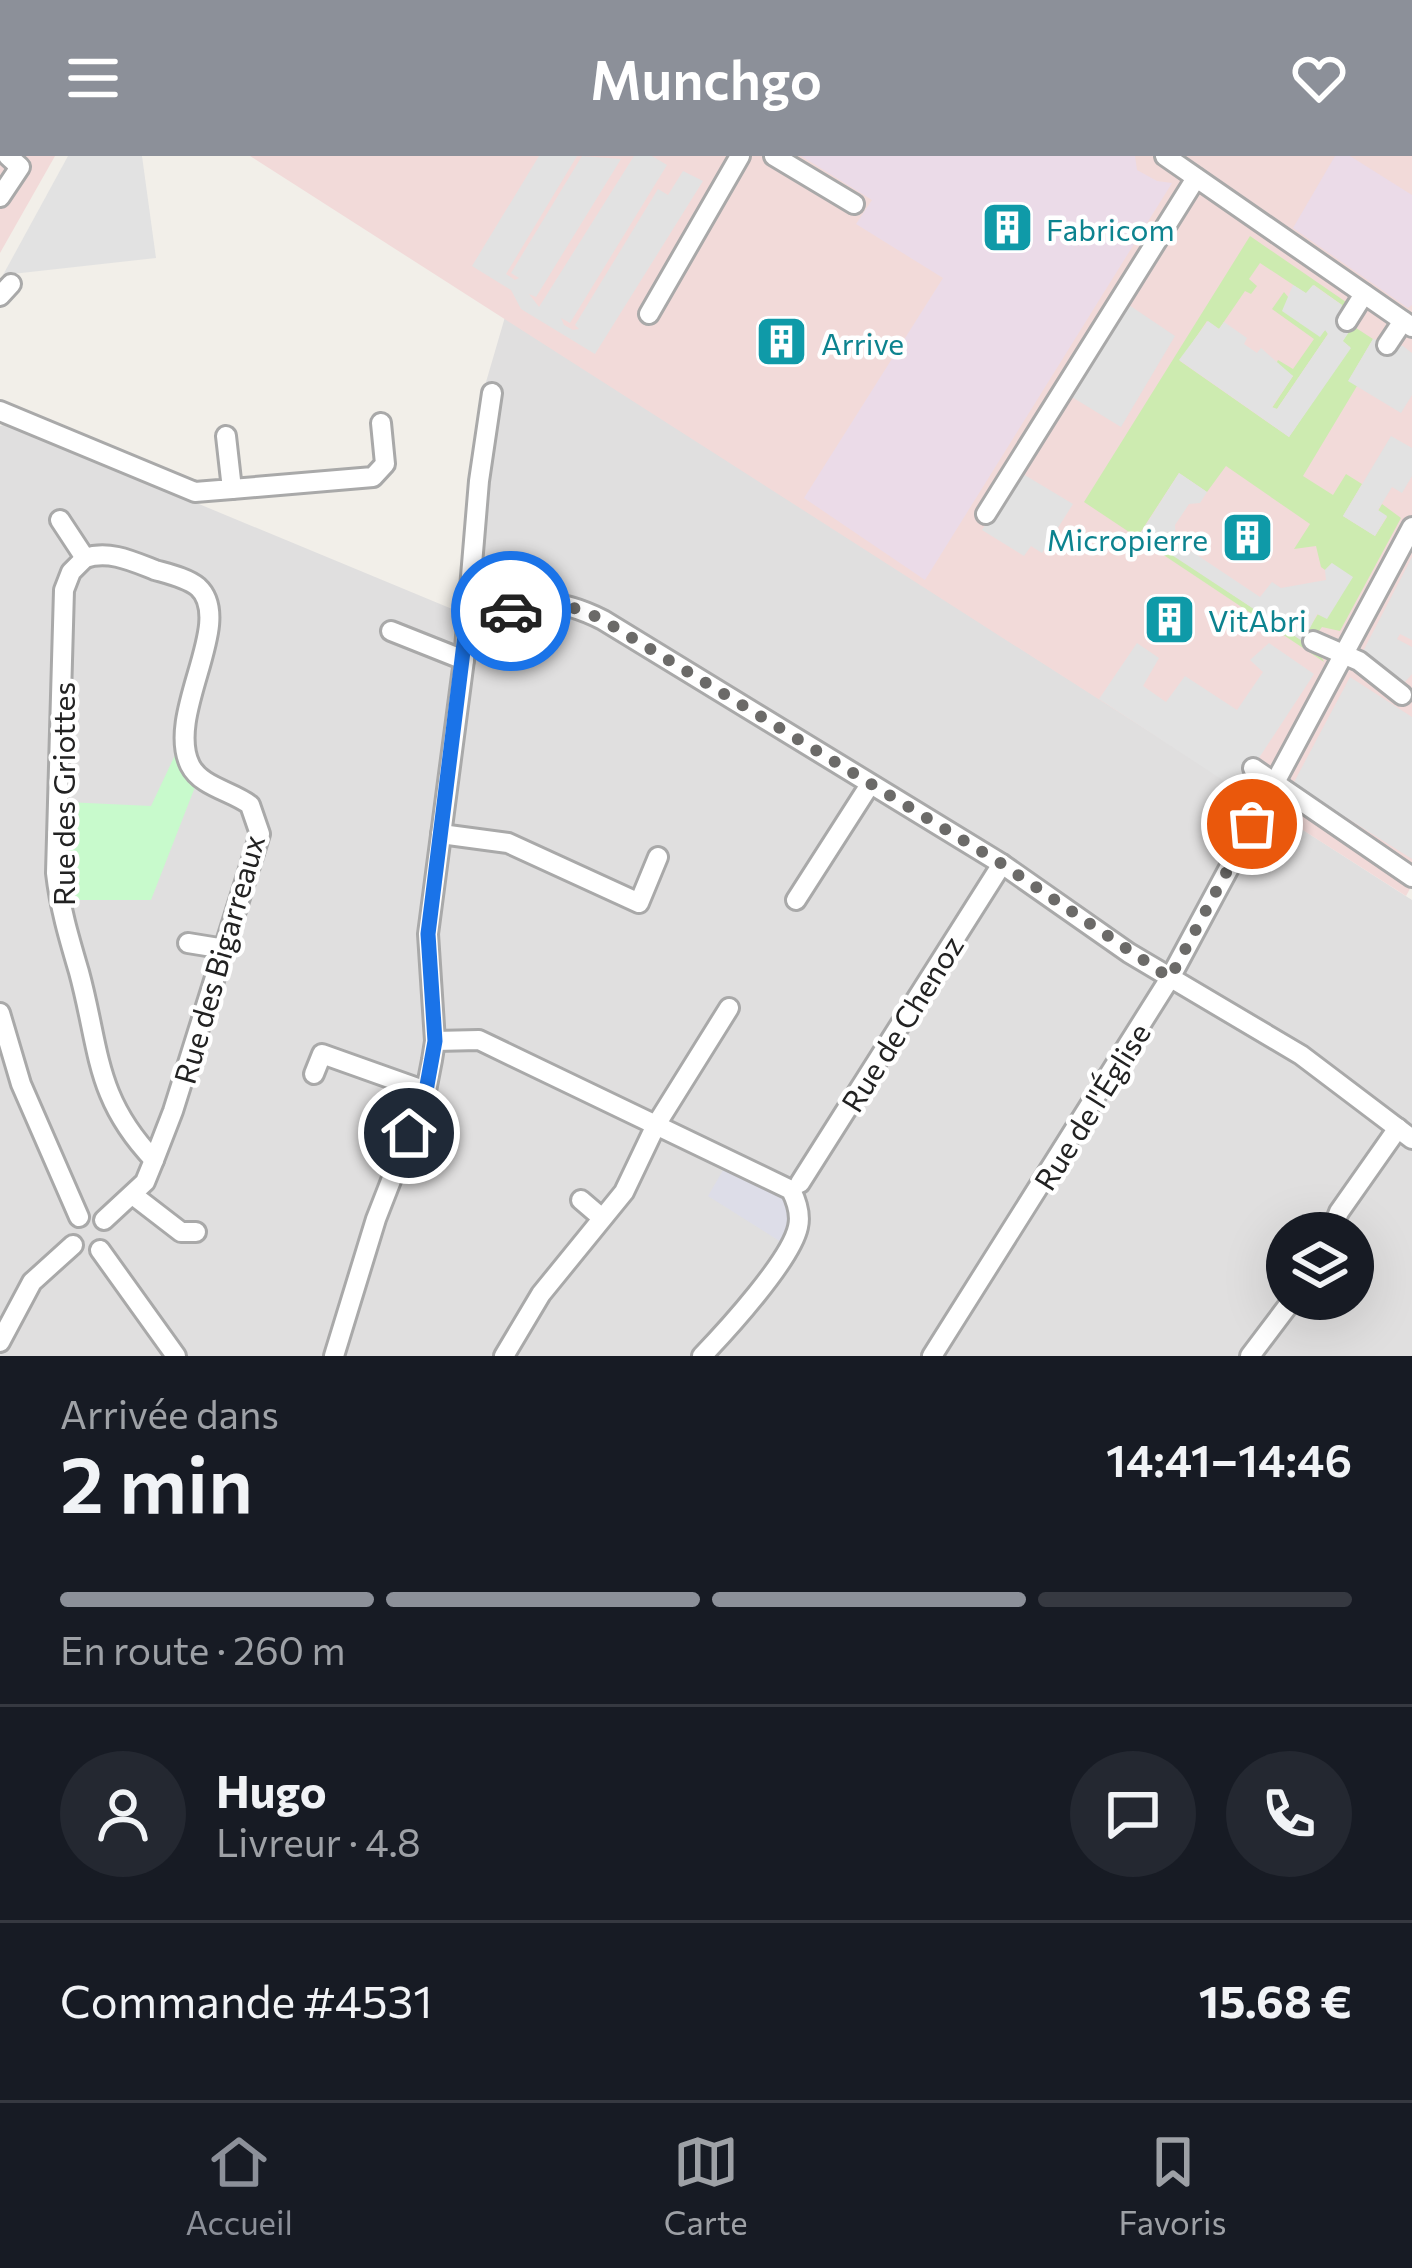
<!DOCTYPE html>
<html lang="fr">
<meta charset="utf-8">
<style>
body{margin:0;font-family:Commissioner,sans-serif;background:#242831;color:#f1f3f6;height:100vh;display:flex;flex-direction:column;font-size:45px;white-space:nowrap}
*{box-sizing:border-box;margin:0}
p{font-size:39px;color:#9ea1a6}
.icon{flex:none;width:66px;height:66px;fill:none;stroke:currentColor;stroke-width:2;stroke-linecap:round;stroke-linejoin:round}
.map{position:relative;height:1200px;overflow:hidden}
.panel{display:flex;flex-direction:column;background:#171b24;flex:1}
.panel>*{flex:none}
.buttons{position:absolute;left:1266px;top:1056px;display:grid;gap:24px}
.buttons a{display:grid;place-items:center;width:108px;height:108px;border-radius:50%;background:#171b24;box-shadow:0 12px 48px #0002;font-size:60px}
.pin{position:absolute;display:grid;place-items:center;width:102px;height:102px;color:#fff;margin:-51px;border:6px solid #fff;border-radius:50%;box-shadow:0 3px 12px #0007}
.courier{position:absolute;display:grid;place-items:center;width:120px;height:120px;margin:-60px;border:9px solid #1a73e8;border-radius:50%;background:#fff;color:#222;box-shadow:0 3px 15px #0007}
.summary em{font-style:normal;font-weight:600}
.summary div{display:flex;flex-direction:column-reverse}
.summary{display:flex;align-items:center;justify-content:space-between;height:204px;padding:0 60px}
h1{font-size:78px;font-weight:600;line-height:90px}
.bar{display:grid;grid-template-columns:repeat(4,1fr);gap:18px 12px;align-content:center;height:144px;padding:0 60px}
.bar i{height:15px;border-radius:9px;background:#363941}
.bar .selected{background:#8c9099}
.bar p{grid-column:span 4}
.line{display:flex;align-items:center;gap:30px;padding:0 60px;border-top:3px solid #363941}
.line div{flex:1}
.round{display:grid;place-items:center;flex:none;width:126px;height:126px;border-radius:63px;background:#242831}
header{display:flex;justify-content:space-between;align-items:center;height:156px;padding:0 60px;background:#8c9099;color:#fff;font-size:54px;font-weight:600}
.tab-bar{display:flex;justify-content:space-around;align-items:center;height:168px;border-top:3px solid #363941;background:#171b24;font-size:33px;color:#9ea1a6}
.tab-bar a{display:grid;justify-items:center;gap:6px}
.tab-bar .selected{color:#8c9099}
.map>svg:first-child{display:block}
.residential{fill:#e0dfdf;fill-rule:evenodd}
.commercial{fill:#f2dad9}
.industrial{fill:#ebdbe8}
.grass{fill:#cdebb0}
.park{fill:#c8facc}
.parking{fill:#e2e2e2}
.plaza{fill:#dddde8}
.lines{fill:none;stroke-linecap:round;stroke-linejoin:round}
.minor-casing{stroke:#a9a9a9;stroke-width:24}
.minor{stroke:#fff;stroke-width:18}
.done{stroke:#6b6a68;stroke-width:12;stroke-dasharray:0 21.6}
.route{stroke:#1a73e8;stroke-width:15}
.labels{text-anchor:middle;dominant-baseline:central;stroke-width:9;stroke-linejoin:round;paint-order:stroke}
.culture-label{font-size:30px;fill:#0d838f;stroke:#fff;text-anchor:start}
.street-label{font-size:30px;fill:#222;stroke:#fff}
</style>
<header><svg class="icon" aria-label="menu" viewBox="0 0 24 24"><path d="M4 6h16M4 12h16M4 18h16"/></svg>Munchgo<svg class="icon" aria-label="heart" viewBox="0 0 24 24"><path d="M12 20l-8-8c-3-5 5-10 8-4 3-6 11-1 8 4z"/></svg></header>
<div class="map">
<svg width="1412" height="1200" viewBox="0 0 1412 1200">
<rect width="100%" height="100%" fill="#f2efe9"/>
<path class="residential" d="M505,161L1412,744V1200H0V270L6,268L457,455L479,250ZM1287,1077H1353V1143H1287Z"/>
<g class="commercial">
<path d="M0,0H55L0,97Z"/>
<path d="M250,0H1412V729L1406,740Z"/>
</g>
<g class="industrial">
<path d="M801,0H1135L1137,14L1157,25L1172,27L925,424L804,342L943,122L856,68L872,44Z"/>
<path d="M1335,0H1350L1412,39V149L1408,152L1293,72Z"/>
</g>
<g class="grass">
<path d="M1250,80L1346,146V153L1339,158L1342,149L1314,129L1307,138L1260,107L1249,123L1257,130L1251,138L1245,135L1219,173L1207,165L1180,205L1289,281L1350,191L1342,185L1353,170L1373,183L1349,224L1357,230L1303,320L1333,339L1346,318L1362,328L1343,360L1375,380L1387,361L1378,355L1382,348L1401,362L1340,475L1322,471L1316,479L1308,474L1318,458L1326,462L1332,407L1325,414L1321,411L1316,390L1294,393L1310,368L1226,310L1207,336L1179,317L1140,377L1319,496L1324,506L1084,346Z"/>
<path d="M1284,136L1320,180L1326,173L1328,178L1277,253L1272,252L1293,220L1276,208L1278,204L1293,213L1314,183L1272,153Z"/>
</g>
<path class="park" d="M176,597L183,618L195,631L151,744H67L66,646L151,650Z"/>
<g class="parking">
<path d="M68,0H142L156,102L3,119Z"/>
<path d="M539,0H577L506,118L515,124L519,122L511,117L582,0L621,3L536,141L529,138L539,151L634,0H652L667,9L570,167L561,162L564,169L573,174L579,173L575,169L658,33L668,39L683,15L703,25L595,198L521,153L511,134L472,110Z"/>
<path d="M1293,129L1306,137L1313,129L1342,149L1339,158L1353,170L1343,185L1351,192L1289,281L1179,204L1208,165L1219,173L1224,166L1247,182L1244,188L1257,197L1261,192L1293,220L1272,251L1277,253L1328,178L1325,174L1320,181L1282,155Z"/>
<path d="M1126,147L1175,180L1121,271L1067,238Z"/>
<path d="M1373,183L1403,190L1412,197V239L1401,257L1348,225Z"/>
<path d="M1391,280L1412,292V320L1402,337L1392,331L1378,354L1387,360L1375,380L1343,360Z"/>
<path d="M1018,315L1073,348L1042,397L1031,390L1024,400L982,374Z"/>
<path d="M1179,317L1207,336L1200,347L1189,348L1175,369L1176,385L1260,441L1272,426L1281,432L1326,424L1325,414L1332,407L1353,421L1327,463L1317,458L1309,474L1316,479L1310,490L1140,378Z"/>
<path d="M1412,401V484L1400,478L1397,483L1412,491V518L1405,526L1360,501Z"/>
<path d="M1137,487L1159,502L1143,530L1166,546L1185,520L1237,554L1263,516L1250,504L1269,487L1314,518L1238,634L1099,543Z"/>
<path d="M1350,521L1412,561V703L1293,628Z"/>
</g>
<path class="plaza" d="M726,1009L783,1037L790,1051L791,1063L781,1086L708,1040Z"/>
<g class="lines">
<defs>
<g id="minor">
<path d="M774,0L854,48"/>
<path d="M1165,0L1412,171"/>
<path d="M0,41L20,11L8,0"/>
<path d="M0,140L11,128"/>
<path d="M649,158L740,0"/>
<path d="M1347,165L1364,138"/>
<path d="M1387,189L1403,165"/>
<path d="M0,255L195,336L232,333L226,280"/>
<path d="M232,333L373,321L385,308L381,267"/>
<path d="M986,358L1196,22"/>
<path d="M60,364L85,402"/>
<path d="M85,402C109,394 132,405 155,414C169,418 187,422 198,431C236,466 165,557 190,609C201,631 232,635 250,649L260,678L173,955L154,1004L145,1026L104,1064"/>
<path d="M85,402L71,416L64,434L56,717C60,752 69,782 79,816C100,893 94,941 154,1004"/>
<path d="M467,471C526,451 541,433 603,464L1002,708L1129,797L1301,899L1412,983"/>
<path d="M391,475L464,504"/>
<path d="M1313,485L1359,505L1402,539"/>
<path d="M1253,612L1412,721"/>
<path d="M441,678L508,687L639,747L658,701"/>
<path d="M796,744L869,630"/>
<path d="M188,787L225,793"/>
<path d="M0,857L21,928L79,1061"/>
<path d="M435,885L479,884L791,1034C797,1046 801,1058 798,1071C791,1104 727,1174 702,1200"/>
<path d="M314,918L322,898L426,935"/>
<path d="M800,1027L1002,708"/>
<path d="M133,1039L181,1076H196"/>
<path d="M581,1044L602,1062"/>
<path d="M1331,1077L1339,1056L1398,972"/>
<path d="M100,1094L176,1200"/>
<path d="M0,1186L32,1126L73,1089"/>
<path d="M334,1200L376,1063L426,935L432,904L435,885L428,778L464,504L479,325L492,237"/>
<path d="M504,1200L541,1138L624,1036L656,969L729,852"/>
<path d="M932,1200L1170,822L1412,371"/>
<path d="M1250,1200L1293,1143"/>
</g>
</defs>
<use href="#minor" class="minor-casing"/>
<use href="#minor" class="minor"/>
</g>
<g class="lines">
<path class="done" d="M511,455C546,442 570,448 603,464L1002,708L1170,822L1252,668"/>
<path class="route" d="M409,977L426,935L435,885L428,778L466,471L511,455"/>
</g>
<defs>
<symbol id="building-square" viewBox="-11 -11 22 22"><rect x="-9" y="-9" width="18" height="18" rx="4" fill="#0f9aa8" stroke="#fff"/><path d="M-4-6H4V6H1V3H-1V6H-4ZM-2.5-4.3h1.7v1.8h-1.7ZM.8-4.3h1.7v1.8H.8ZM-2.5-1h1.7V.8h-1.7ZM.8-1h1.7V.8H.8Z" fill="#fff"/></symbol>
</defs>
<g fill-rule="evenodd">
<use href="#building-square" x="978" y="42" width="59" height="59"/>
<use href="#building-square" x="752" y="156" width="59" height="59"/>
<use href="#building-square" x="1218" y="352" width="59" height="59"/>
<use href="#building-square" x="1140" y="434" width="59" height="59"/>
</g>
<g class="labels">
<g class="culture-label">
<text x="1046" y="72">Fabricom</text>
<text x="821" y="186">Arrive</text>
<text x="1208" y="382" text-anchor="end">Micropierre</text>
<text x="1208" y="463">VitAbri</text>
</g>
<g class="street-label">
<text transform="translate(62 638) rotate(-90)">Rue des Griottes</text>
<text transform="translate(218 803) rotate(-74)">Rue des Bigarreaux</text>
<text transform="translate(901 867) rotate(-58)">Rue de Chenoz</text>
<text transform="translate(1091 950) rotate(-58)">Rue de l'Église</text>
</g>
</g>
</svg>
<div class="buttons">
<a><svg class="icon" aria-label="layers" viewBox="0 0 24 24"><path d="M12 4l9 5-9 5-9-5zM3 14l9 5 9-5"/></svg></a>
</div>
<div class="pin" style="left:1252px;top:668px;background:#ea580c"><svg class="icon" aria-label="bag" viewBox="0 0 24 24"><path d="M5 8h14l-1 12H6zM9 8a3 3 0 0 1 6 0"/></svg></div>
<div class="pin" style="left:409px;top:977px;background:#1f2937"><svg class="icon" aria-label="home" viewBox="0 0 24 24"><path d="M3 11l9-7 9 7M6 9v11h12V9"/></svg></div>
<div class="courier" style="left:511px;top:455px"><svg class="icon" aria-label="car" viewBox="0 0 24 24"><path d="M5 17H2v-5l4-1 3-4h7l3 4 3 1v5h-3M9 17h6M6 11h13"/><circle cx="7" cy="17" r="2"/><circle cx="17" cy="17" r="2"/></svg></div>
</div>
<section class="panel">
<div class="summary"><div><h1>2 min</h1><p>Arrivée dans</p></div><em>14:41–14:46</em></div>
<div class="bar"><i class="selected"></i><i class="selected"></i><i class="selected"></i><i></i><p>En route · 260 m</p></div>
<div class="line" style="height:216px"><a class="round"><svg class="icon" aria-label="person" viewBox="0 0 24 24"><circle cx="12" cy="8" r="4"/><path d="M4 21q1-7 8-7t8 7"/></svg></a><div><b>Hugo</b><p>Livreur · 4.8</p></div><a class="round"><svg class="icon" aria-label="chat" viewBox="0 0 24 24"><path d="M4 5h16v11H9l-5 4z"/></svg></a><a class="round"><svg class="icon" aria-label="phone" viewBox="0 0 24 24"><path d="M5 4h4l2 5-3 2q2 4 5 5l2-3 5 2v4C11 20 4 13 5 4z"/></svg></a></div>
<div class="line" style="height:156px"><div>Commande #4531</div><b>15.68 €</b></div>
</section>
<nav class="tab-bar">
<a class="selected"><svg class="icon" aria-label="home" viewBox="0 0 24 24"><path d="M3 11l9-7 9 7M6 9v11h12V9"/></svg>Accueil</a>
<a><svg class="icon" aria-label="map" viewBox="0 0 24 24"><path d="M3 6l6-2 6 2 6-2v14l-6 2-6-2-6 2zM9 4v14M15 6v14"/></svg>Carte</a>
<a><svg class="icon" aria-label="saved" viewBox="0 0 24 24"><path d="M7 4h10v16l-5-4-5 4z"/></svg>Favoris</a>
</nav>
